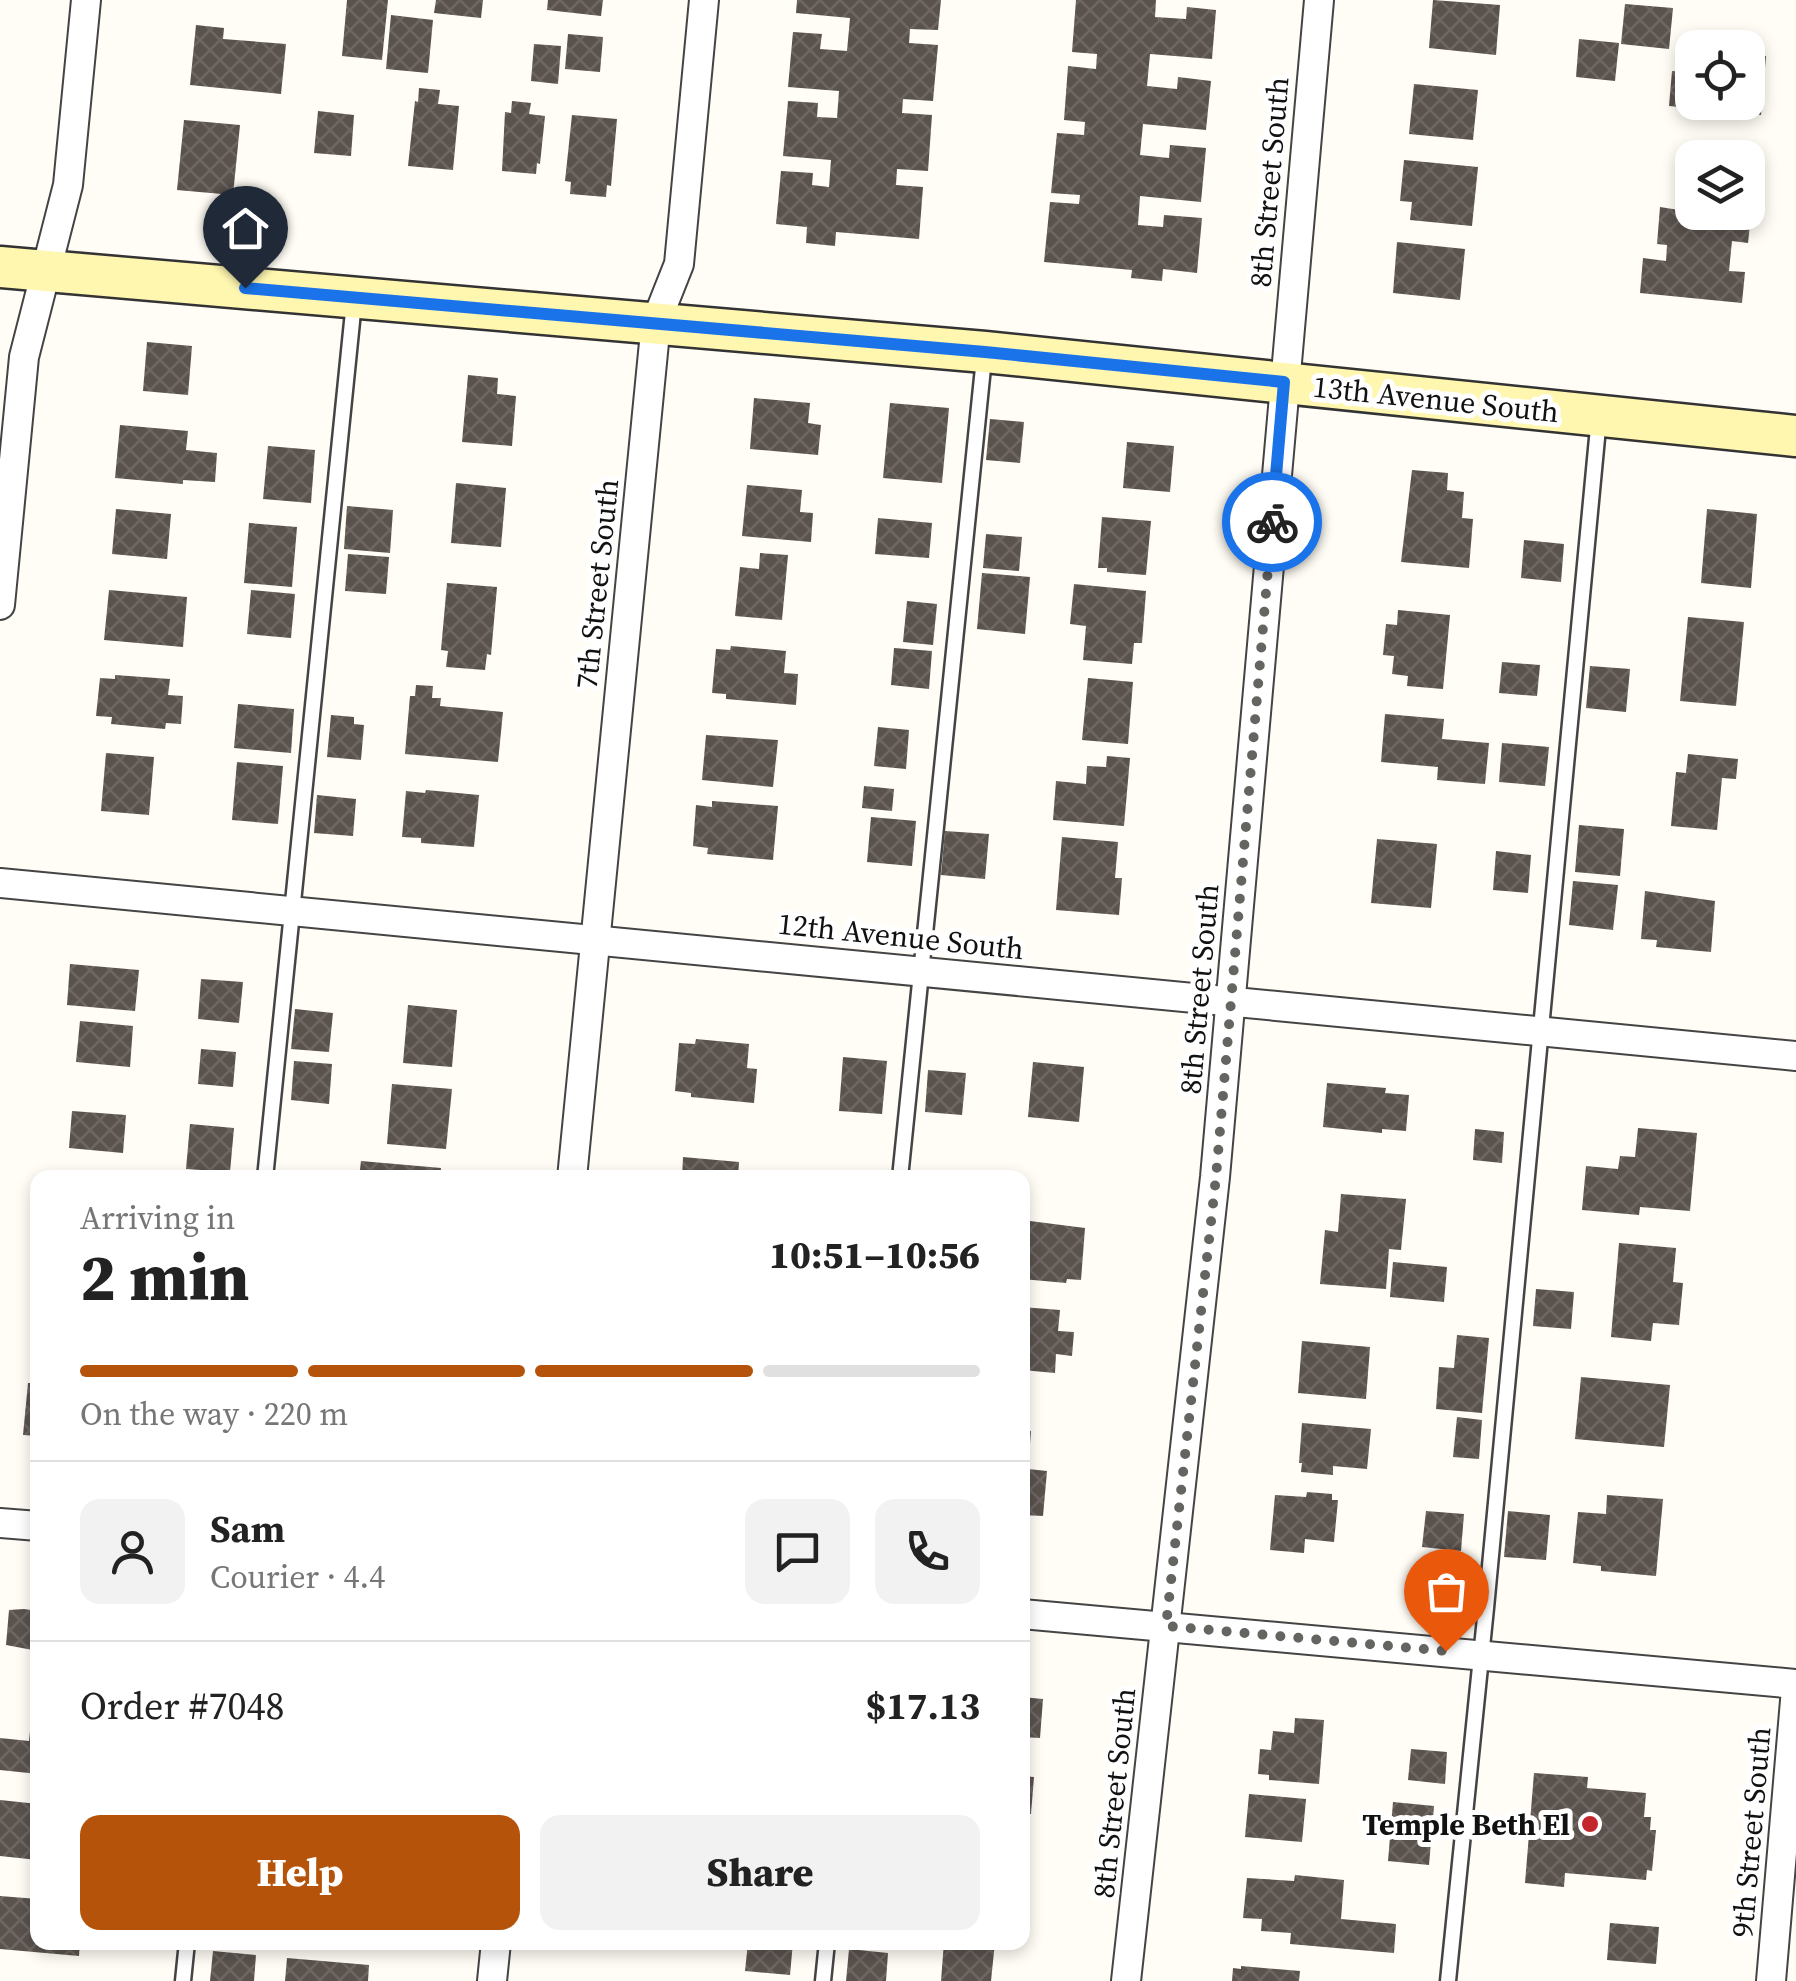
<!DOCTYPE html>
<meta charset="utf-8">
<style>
body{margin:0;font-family:"Source Serif 4",serif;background:#f2f2f2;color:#222;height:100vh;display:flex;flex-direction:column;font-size:38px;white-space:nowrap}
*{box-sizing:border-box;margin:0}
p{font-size:32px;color:#767676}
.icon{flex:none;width:55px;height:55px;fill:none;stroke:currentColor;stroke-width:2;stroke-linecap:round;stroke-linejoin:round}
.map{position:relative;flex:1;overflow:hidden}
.sheet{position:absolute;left:30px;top:1170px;width:1000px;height:780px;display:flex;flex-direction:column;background:#fff;border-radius:20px;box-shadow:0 5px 15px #0003}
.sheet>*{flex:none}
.controls{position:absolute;left:1675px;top:30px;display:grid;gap:20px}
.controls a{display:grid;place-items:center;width:90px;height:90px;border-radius:20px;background:#fff;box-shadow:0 5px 15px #0003;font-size:50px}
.pin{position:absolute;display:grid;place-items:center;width:85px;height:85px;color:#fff;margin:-102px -42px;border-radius:50% 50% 50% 0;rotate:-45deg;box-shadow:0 0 10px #0007}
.pin .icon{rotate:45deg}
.courier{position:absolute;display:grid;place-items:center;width:100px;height:100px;margin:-50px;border:8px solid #1a73e8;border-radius:50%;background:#fff;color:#222;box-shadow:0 2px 12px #0007}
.overview em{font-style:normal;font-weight:800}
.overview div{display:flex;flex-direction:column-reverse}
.overview{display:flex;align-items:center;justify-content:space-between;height:170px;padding:0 50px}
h1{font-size:65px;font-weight:800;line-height:75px}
.bar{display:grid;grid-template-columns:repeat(4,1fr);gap:15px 10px;align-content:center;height:120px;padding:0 50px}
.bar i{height:12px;border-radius:8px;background:#e0e0e0}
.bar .active{background:#b45309}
.bar p{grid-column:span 4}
.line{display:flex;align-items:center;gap:25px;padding:0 50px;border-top:2px solid #e0e0e0}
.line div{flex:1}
.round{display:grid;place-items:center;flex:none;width:105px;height:105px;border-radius:20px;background:#f2f2f2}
.action{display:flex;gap:20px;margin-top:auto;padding:20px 50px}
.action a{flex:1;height:115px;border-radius:20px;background:#b45309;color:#fff;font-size:40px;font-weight:800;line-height:115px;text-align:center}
.action a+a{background:#f2f2f2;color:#222}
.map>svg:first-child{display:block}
.building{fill:url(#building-cross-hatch)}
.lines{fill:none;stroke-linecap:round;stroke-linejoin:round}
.lane-casing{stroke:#444;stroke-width:19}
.street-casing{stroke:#444;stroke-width:32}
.secondary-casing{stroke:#333;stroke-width:45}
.lane{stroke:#fff;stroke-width:14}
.street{stroke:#fff;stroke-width:28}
.secondary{stroke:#fff6b0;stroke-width:40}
.done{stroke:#646461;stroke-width:10;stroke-dasharray:0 18}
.route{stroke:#1a73e8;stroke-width:12}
.poi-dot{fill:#c4262e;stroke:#fff;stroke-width:4}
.labels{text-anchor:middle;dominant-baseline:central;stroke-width:10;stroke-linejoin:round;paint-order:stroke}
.street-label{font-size:30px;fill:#111;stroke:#fff}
.poi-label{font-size:30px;font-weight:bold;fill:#111;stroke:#fff;text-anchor:end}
</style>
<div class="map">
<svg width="1796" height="1981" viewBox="0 0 1796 1981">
<defs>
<pattern id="building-cross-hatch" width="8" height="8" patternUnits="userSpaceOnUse" patternTransform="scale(2.5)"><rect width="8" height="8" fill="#5a524d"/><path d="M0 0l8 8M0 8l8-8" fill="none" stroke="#6d6662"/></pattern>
</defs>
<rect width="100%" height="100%" fill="#fffdf5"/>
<g class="building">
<path d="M347,0H388L382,60L342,56Z"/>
<path d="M436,0H483L481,18L434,13Z"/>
<path d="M548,0H603L601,16L547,10Z"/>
<path d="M797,0H941L938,30L910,29L909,43L938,45L933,101L903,99L902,113L932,115L928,171L897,169L896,185L923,187L919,239L836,232L835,246L806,243L807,227L776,224L781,171L813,173L812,185L829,187L831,160L783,156L788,101L818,103L817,117L837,118L839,91L788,87L793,32L822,34L820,49L847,51L850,18L796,13Z"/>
<path d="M1076,0H1156L1155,17L1186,19L1187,7L1216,10L1212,59L1150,54L1147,86L1177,89L1178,77L1211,81L1206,130L1143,124L1140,155L1169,158L1170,145L1206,148L1201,202L1140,196L1138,225L1163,227L1164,215L1202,218L1197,273L1163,269L1162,281L1131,278L1132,270L1044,262L1050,202L1079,204L1080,195L1051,193L1057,133L1084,135L1085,122L1064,120L1068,66L1096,69L1097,54L1072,52Z"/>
<path d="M1433,0L1500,5L1496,55L1429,48Z"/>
<path d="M1625,4L1673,8L1669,49L1621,44Z"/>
<path d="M391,15L433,20L428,73L386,69Z"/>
<path d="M196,25L224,28L223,39L286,44L281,94L190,85Z"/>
<path d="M568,34L603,37L600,72L565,69Z"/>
<path d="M1579,39L1619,43L1615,81L1576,77Z"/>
<path d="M534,44L561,46L558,84L531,81Z"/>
<path d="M1748,54L1766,56L1761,115L1669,106L1672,71L1692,73V102H1748Z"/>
<path d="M1414,84L1478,90L1473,140L1409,134Z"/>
<path d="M419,88L440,90L438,104L459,106L453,170L408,166L415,101L418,102Z"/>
<path d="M512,101L531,103L529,114L545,116L540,164L537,163L536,174L502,171L505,112L511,113Z"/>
<path d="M318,111L354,115L351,156L314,153Z"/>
<path d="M572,115L617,119L611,186L607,185L606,197L570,194L571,182L565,181Z"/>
<path d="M184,120L240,125L233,195L177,190Z"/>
<path d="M1404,160L1478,167L1472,226L1410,220L1412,202L1400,201Z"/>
<path d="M1660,207L1692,212L1751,215L1748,243L1732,241L1729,271L1745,272L1742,303L1640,293L1643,258L1666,261L1667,245L1657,244Z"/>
<path d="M1397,242L1465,249L1460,300L1393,293Z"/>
<path d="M147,342L192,346L188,395L143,391Z"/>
<path d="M468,375L498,378L497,394L516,396L512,446L462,442Z"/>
<path d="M754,398L810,403L808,423L821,425L818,455L750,449Z"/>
<path d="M890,403L949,408L942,483L883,478Z"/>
<path d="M990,419L1024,422L1020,463L986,460Z"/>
<path d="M120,425L188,431L186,450L217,453L215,482L183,480V484L115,478Z"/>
<path d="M1127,442L1174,446L1170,492L1123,488Z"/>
<path d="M268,446L315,450L311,503L263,499Z"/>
<path d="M1412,470L1448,473L1447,490L1464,492L1462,518L1473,519L1469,568L1401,562Z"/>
<path d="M456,483L506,488L501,547L451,543Z"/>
<path d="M747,485L802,490L800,512L813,513L811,542L742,536Z"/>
<path d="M347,506L393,510L390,553L344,549Z"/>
<path d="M116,509L171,514L167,559L112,554Z"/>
<path d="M1707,509L1757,514L1751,588L1701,583Z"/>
<path d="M1102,517L1151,521L1146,575L1107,572V568H1098Z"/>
<path d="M878,518L932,523L929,558L875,554Z"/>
<path d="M249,523L297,527L292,587L244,583Z"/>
<path d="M986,534L1022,537L1019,571L983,568Z"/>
<path d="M1524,540L1564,544L1561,582L1521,578Z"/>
<path d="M760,553L788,555L782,620L735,616L740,567L759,569Z"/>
<path d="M348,554L389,557L386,594L345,591Z"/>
<path d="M982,573L1030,577L1025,634L977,629Z"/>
<path d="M447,583L497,587L491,655L487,654L485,670L446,667L448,651L441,650Z"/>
<path d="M1074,584L1146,591L1142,643H1134L1132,664L1083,660L1086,626L1070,624Z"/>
<path d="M109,590L187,597L183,647L104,640Z"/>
<path d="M251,590L295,594L291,638L247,634Z"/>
<path d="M907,601L937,604L933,645L903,642Z"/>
<path d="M1398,610L1450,615L1443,689L1407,686L1408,676L1392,674L1394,656L1383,655L1386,624L1397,625Z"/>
<path d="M1688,617L1744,622L1736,706L1680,701Z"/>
<path d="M731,646L786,651L784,673L798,674L796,705L726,699V694L712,693L716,649L730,650Z"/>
<path d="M894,648L932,651L929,689L891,685Z"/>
<path d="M1502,662L1540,665L1537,696L1499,693Z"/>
<path d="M1590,666L1630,669L1626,712L1586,708Z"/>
<path d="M115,675L170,679L168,695L183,696L181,724L166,723L165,729L111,724L112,717L96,716L100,678L115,679Z"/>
<path d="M1088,678L1133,682L1128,744L1082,740Z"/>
<path d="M416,685L433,686L432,698H441L440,706L503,712L498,762L405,754L410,696H415Z"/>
<path d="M238,704L294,709L291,753L234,748Z"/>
<path d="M1385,714L1444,719L1442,739L1489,743L1485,784L1437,780L1438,767L1381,762Z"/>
<path d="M331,715L354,717V724L364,725L361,760L327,757Z"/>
<path d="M878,727L909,730L906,769L874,766Z"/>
<path d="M706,735L778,740L773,787L702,780Z"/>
<path d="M1502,743L1549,747L1545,786L1499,782Z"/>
<path d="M106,753L154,757L149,815L101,811Z"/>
<path d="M1688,754L1738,759L1736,779L1722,778L1717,830L1671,826L1676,772L1686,773Z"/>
<path d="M1107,756L1130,758L1124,826L1053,820L1056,781L1086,784L1087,766L1106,767Z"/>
<path d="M237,762L283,766L278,824L232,820Z"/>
<path d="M864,786L894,789L892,811L862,808Z"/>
<path d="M426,790L479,795L474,847L421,843V838L402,837L406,791L425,793Z"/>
<path d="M317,795L356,799L353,836L314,833Z"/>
<path d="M712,801L778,806L773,860L707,854L708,848L693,846L696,805L712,807Z"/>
<path d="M871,817L916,821L912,866L867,862Z"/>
<path d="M1579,825L1624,829L1620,876L1575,872Z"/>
<path d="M945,831L989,834L985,879L941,875Z"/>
<path d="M1062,837L1118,842L1115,878H1122L1119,915L1056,910Z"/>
<path d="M1377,839L1437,844L1431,908L1371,903Z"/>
<path d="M1496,851L1531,855L1528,893L1493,890Z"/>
<path d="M1573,881L1618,885L1613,930L1569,925Z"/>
<path d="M1645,891L1715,901L1711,952L1656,947L1657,940L1641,939Z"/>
<path d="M70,964L139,970L135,1011L67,1005Z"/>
<path d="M201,979L243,982L239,1023L198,1019Z"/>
<path d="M408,1005L457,1010L452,1067L403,1063Z"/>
<path d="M295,1009L333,1013L329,1052L291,1049Z"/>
<path d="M80,1021L133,1026L130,1067L76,1062Z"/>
<path d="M696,1039L749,1044L747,1068L757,1069L754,1103L691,1097V1093L675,1091L679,1043L695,1044Z"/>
<path d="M201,1049L236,1052L233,1087L198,1084Z"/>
<path d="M843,1057L887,1061L882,1114L839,1111Z"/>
<path d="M294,1061L332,1064L329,1104L291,1100Z"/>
<path d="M1033,1062L1084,1067L1079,1122L1028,1117Z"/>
<path d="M928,1070L966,1073L962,1115L925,1112Z"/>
<path d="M1327,1083L1386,1088L1385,1093L1409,1095L1406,1131L1382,1129V1133L1323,1127Z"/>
<path d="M392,1084L452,1089L446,1149L387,1144Z"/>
<path d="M72,1111L126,1115L123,1153L69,1148Z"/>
<path d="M190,1124L234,1128L230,1172L186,1169Z"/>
<path d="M1638,1128L1697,1133L1690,1211L1640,1207L1639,1215L1582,1210L1586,1166L1618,1169L1620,1156L1635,1157Z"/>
<path d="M1475,1129L1504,1132L1502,1163L1473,1160Z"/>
<path d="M683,1157L739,1162L738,1178H682Z"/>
<path d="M361,1161L441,1168L440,1178H359Z"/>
<path d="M1341,1194L1406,1199L1401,1250L1389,1249L1386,1289L1320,1284L1325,1230L1338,1232Z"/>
<path d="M1022,1220L1085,1228L1081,1280L1067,1279L1066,1283L1022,1279Z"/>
<path d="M1619,1243L1676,1248L1673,1282L1683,1283L1679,1325L1653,1323L1651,1341L1611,1337Z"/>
<path d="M1393,1262L1447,1267L1444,1302L1390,1297Z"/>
<path d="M1536,1289L1574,1292L1571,1329L1533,1326Z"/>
<path d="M1022,1307L1060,1310L1058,1331L1074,1332L1072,1356L1056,1354L1055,1373L1022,1370Z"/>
<path d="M1457,1335L1489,1338L1482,1413L1436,1409L1439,1367L1454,1368Z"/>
<path d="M1302,1341L1370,1347L1366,1399L1298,1393Z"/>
<path d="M1581,1377L1670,1385L1664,1447L1575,1439Z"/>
<path d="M28,1383H38V1436L23,1435Z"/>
<path d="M1457,1417L1482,1420L1479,1459L1453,1457Z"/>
<path d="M1302,1423L1371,1429L1367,1469L1333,1466V1475L1301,1472L1302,1463H1299Z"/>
<path d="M1022,1430L1031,1431L1028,1469L1047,1471L1043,1516L1022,1515Z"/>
<path d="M1307,1492L1332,1494V1500H1338L1334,1542L1305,1539L1304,1553L1270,1550L1275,1495L1306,1497Z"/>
<path d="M1607,1495L1663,1499L1656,1576L1601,1571V1566L1573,1563L1578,1512L1606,1514Z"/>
<path d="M1426,1511L1464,1514L1461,1551L1422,1547Z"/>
<path d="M1508,1511L1550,1515L1546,1560L1504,1557Z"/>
<path d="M24,1609L38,1611V1651L6,1645L9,1610Z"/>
<path d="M1022,1697L1043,1699L1040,1738L1022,1737Z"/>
<path d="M32,1711H38V1774L0,1770V1738L29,1741Z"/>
<path d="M1295,1718L1324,1720L1319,1784L1269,1780V1775L1258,1774L1260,1749L1271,1750L1273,1731L1294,1733Z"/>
<path d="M1411,1749L1447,1752L1445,1784L1408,1780Z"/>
<path d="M1534,1773L1588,1777L1587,1788L1646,1793L1644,1817H1651L1650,1830H1656L1652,1871L1647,1870L1646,1880L1565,1873L1564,1887L1525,1883Z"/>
<path d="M1022,1776L1034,1777L1031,1814L1022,1813Z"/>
<path d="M1249,1794L1306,1799L1302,1842L1245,1837Z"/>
<path d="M0,1800L38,1804V1860L0,1856Z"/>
<path d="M1393,1802L1434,1806L1429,1865L1388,1861Z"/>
<path d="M1295,1875L1344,1880L1341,1919L1396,1924L1394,1953L1290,1944L1291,1933L1261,1931L1262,1919L1243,1918L1247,1878L1294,1881Z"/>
<path d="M0,1896L38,1899V1942H80L79,1956L0,1949Z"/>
<path d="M1610,1923L1659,1927L1656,1964L1607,1960Z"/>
<path d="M613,1942H662L661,1949L613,1945Z"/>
<path d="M748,1942H793L790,1975L745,1971Z"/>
<path d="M944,1942H995L991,1981H941Z"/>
<path d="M849,1949L888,1953L886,1981H846Z"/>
<path d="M213,1951L256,1955L254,1981H210Z"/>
<path d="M287,1958L369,1965L368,1981H285Z"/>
<path d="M1241,1966L1300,1971L1299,1981H1232L1233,1968L1241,1969Z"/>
</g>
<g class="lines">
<defs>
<g id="lane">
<path d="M265,1178L354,302"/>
<path d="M900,1178L984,358"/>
<path d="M183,1981L187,1942"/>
<path d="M823,1981L827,1942"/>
<path d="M1448,1981L1486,1608L1599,417"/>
</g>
<g id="street">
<path d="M0,605L24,357L68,185L86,0"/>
<path d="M0,883L1796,1056"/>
<path d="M572,1178L656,322L679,264L704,0"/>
<path d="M0,1523L38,1526"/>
<path d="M1022,1614L1796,1684"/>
<path d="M492,1981L496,1942"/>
<path d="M1126,1981L1215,1177L1319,0"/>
<path d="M1771,1981L1796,1689"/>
</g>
<path id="secondary" d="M0,267L985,352L1796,436"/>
</defs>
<use href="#lane" class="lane-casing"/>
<use href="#street" class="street-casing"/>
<use href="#secondary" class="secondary-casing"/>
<use href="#lane" class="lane"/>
<use href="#street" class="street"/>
<use href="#secondary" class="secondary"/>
</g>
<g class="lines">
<path class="done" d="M1272,522L1216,1177L1166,1626L1446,1651"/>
<path class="route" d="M245,288L985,352L1284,382L1272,522"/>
</g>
<circle class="poi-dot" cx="1590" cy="1824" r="10"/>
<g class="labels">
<g class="street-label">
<text transform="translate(1269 182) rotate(-85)">8th Street South</text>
<text transform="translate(1436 399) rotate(6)">13th Avenue South</text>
<text transform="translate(597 584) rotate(-84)">7th Street South</text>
<text transform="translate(901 936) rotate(6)">12th Avenue South</text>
<text transform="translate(1199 989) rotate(-85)">8th Street South</text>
<text transform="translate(1114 1793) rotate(-84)">8th Street South</text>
<text transform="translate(1751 1832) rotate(-85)">9th Street South</text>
</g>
<g class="poi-label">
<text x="1570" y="1824">Temple Beth El</text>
</g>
</g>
</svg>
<div class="controls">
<a><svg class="icon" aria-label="locate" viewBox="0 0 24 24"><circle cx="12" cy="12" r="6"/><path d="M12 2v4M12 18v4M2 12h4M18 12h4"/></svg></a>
<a><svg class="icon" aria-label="layers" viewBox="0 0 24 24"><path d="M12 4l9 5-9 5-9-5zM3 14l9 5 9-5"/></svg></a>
</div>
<div class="pin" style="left:1446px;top:1651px;background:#ea580c"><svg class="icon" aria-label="bag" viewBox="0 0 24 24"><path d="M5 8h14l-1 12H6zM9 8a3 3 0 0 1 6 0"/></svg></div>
<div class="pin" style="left:245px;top:288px;background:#1f2937"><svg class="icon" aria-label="home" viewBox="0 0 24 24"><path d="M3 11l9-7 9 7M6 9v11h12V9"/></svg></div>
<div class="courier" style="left:1272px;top:522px"><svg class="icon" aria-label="bike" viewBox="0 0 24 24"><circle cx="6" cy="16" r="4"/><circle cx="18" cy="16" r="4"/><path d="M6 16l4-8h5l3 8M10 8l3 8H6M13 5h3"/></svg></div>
<section class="sheet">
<div class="overview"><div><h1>2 min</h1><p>Arriving in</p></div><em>10:51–10:56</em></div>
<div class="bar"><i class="active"></i><i class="active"></i><i class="active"></i><i></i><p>On the way · 220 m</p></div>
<div class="line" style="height:180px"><a class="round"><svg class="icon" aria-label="person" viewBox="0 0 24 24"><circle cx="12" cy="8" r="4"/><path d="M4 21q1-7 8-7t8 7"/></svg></a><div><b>Sam</b><p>Courier · 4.4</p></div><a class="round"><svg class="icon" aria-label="chat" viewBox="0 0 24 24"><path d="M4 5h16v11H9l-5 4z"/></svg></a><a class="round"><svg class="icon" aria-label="phone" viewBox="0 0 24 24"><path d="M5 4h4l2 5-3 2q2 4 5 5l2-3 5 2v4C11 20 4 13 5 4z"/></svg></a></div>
<div class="line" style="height:130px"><div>Order #7048</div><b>$17.13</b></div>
<div class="action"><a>Help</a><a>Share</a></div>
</section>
</div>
